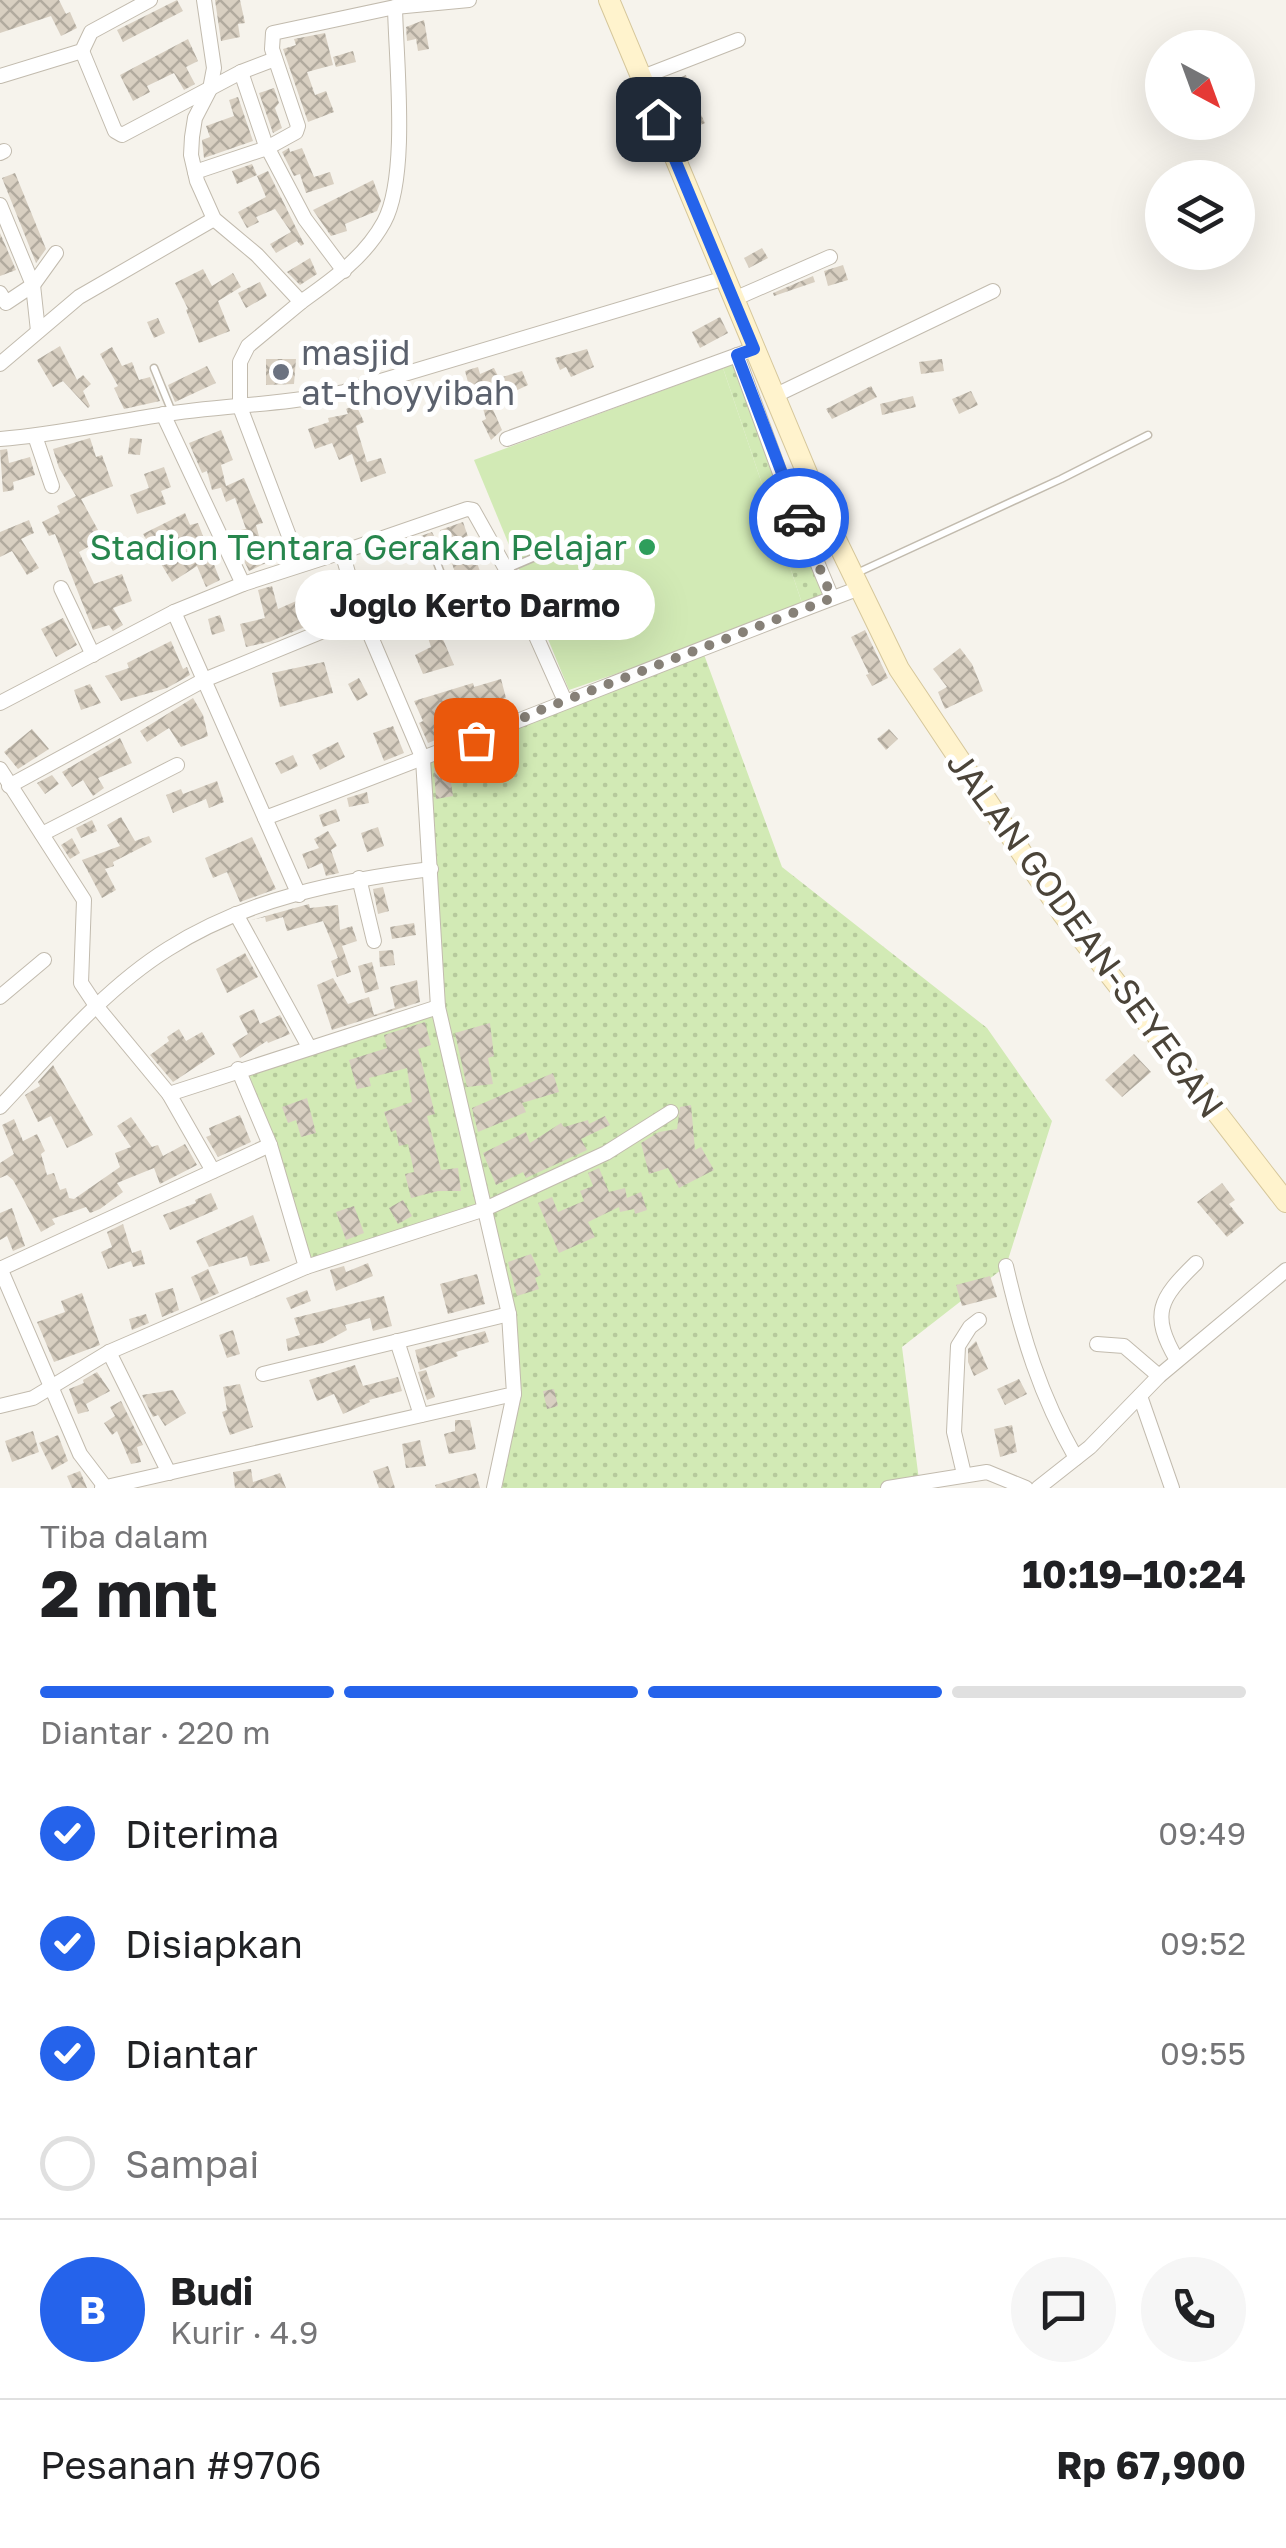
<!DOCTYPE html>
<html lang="id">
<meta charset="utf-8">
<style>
body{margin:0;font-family:"Golos Text",sans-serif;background:#f6f6f6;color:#202124;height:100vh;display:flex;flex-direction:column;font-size:38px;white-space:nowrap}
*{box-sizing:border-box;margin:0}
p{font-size:32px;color:#757577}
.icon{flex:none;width:55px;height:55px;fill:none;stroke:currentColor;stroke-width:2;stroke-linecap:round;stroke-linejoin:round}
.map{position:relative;height:1488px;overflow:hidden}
.sheet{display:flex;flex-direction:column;background:#fff;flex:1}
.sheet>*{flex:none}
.needle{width:65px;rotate:139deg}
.buttons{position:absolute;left:1145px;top:30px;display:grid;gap:20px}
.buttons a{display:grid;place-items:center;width:110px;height:110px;border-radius:50%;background:#fff;box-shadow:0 10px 40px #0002;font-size:50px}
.pin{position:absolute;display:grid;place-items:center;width:85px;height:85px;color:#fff;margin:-42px;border-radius:20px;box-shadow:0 5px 15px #0006}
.courier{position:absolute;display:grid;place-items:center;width:100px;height:100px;margin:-50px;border:8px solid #2563eb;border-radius:50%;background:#fff;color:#222;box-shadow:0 2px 12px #0007}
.bubble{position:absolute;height:70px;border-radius:35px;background:#fff;box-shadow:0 10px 40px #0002;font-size:32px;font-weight:700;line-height:70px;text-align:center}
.summary em{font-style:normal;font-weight:700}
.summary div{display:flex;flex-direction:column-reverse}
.summary{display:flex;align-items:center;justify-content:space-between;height:170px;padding:0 40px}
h1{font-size:65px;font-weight:700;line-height:75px}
.bar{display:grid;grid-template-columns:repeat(4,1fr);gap:15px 10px;align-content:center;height:120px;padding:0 40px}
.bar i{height:12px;border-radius:8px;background:#e0e0e0}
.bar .current{background:#2563eb}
.bar p{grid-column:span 4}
.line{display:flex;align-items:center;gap:25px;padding:0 40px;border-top:2px solid #e0e0e0}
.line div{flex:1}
.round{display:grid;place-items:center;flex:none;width:105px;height:105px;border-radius:52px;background:#f6f6f6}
ol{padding:0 40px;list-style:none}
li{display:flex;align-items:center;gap:30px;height:110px}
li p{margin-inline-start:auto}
li .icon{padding:10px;border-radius:50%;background:#2563eb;color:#fff;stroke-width:4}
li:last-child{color:#757577}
li i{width:55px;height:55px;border:5px solid #e0e0e0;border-radius:50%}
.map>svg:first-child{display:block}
.green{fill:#d2eab5}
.park{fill:url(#park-dots)}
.building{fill:url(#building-cross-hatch)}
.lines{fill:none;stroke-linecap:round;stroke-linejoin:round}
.service-casing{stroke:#c2bbae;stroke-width:9}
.minor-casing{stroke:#c2bbae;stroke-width:16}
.secondary-casing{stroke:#d6c79b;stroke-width:22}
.service{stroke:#fff;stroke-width:6}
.minor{stroke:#fff;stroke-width:14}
.secondary{stroke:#fff3cd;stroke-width:20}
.done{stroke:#878178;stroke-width:10;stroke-dasharray:0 18}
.route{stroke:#2563eb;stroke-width:12}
.worship-dot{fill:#6b7280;stroke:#fff;stroke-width:4}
.leisure-dot{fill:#2e9e5b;stroke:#fff;stroke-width:4}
.labels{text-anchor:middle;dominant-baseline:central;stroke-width:10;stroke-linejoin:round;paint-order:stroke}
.worship-label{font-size:35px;fill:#5b616d;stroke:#fff;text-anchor:start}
.leisure-label{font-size:35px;fill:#27864d;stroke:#fff;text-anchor:end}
.street-label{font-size:35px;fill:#4b4439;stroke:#fff}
</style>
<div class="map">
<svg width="1286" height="1488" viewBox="0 0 1286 1488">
<defs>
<pattern id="park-dots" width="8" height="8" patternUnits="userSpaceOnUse" patternTransform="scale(2.5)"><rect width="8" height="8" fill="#d2eab5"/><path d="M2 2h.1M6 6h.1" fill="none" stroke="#b6ca9c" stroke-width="1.8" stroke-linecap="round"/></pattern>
<pattern id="building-cross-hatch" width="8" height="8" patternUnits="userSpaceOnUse" patternTransform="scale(2.5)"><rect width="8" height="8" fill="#d8cfc1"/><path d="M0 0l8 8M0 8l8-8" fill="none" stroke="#b1aa9e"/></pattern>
</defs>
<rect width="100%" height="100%" fill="#f6f3ec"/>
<path class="green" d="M723,368L804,609L569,690L474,460Z"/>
<g class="park">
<path d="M739,362L832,598L804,609L723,368Z"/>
<path d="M702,649L782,867L987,1028L1052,1121L1006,1266L902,1347L920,1488H492L514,1394L509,1314L485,1210L301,1270L238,1069L438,1006L423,759Z"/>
</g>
<g class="building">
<path d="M0,0H59L66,14L70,12L77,28L61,36L51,16L0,33Z"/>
<path d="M177,0L183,11L123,42L117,30Z"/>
<path d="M215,0H240L245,23L238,24L240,37L221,41Z"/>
<path d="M424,20L429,49L418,51L416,39L407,41L406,27Z"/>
<path d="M325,33L333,65L307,72L315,95L326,91L334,112L308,122L283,49L296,45L294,39Z"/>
<path d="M188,39L198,61L186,67L195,84L184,90L174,73L147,86L150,92L133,101L120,75Z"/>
<path d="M353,51L356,62L336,67L333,57Z"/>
<path d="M686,75L690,87L665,97L660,86Z"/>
<path d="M274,88L279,103L275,108L282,128L273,133L259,93Z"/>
<path d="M238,97L253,141L204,158L202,140L210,137L206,126L234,116L229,100Z"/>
<path d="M697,106L705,123L682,134L673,117Z"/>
<path d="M289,148L290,152L302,148L314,177L330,172L334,184L306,193L300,174L294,176L282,152Z"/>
<path d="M252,164L257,175L237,184L232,171Z"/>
<path d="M268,171L304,244L301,246L297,241L276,253L270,244L291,232L275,209L256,217L259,222L247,228L238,212L266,197L257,176Z"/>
<path d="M15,173L46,249L36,263L2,178Z"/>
<path d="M373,180L381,201L377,211L345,224L347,231L331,236L313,210Z"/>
<path d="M0,233L16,270L0,276Z"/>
<path d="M762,248L768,258L749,268L744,258Z"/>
<path d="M310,258L317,274L300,285L287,272Z"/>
<path d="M843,265L848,280L828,286L824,271Z"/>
<path d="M203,269L212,286L233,273L241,287L218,301L230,331L199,343L186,310L188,309L175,283Z"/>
<path d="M813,276L815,282L774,296L773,293Z"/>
<path d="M260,282L267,296L246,308L238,293Z"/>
<path d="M720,317L728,333L700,348L692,332Z"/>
<path d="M158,318L165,333L154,338L147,322Z"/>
<path d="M60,346L77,380L83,375L91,384L83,391L90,406L88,408L63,381L53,387L37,360Z"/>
<path d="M112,347L122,366L132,362L139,380L150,377L160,401L124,409L114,388L118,386L100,354Z"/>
<path d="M587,349L594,367L571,377L566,367L560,370L555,358Z"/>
<path d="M266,359H296L294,384L266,385Z"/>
<path d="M942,359L944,371L921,374L919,362Z"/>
<path d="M207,366L216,383L175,402L168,385Z"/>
<path d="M478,367L480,374L494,368L499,378L522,371L528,385L490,403L502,430L491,440L482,421L486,419L476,384L469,386L465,371Z"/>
<path d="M871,386L877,397L832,419L826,409Z"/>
<path d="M971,391L978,405L959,414L952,399Z"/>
<path d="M913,396L916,407L882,415L880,404Z"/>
<path d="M356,405L364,422L356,426L367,462L381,458L386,473L361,482L352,454L339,460L332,443L315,449L308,429L329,422L328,418L348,414L346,409Z"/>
<path d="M221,430L233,460L221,465L226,486L244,478L263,523L256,525L266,563L249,571L230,532L246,529L235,498L226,502L221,488L224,487L212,490L207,471L202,473L189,443Z"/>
<path d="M90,438L96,457L102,455L113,486L81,499L103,539L79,552L94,584L122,574L132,601L113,608L123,625L113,631L109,625L93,630L55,534L49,536L42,522L60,513L57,506L76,496L59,468L53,449Z"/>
<path d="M130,438L142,439L140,455L128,454Z"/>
<path d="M7,449L9,463L30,457L35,475L13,482L14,490L3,492L0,450Z"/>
<path d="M164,467L171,487L161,491L166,504L137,514L130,495L149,488L144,474Z"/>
<path d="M185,513L190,525L198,523L220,580L206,587L197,566L172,582L143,534Z"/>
<path d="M29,520L34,533L21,539L39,568L27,575L12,551L0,557V532Z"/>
<path d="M463,522L496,618L474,626L471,618L439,630L454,665L423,674L415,655L431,647L422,619L466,603L440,530Z"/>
<path d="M432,532L434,536L375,565L370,554Z"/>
<path d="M337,574L348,609L269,642L246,647L240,624L265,618L258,590L272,586L278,609L326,588L323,579Z"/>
<path d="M220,615L225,631L212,635L208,619Z"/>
<path d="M63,618L77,645L56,657L41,629Z"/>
<path d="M865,630L888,678L872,686L866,675L869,674L851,637Z"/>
<path d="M171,641L183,669L187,667L190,675L167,688L121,701L105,676L129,668L127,663Z"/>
<path d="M960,648L972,664L983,691L945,709L938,692L947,687L933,669Z"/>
<path d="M324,662L333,693L280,707L272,673Z"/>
<path d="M359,678L368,695L357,701L348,684Z"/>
<path d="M501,679L506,698L481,704L488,719L428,743L419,723L423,721L414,701L473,683L474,687Z"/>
<path d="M90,684L101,703L81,710L74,690Z"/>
<path d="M193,698L203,715L208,736L181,747L169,728L147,742L140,731Z"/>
<path d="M393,726L404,753L384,761L373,733Z"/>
<path d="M32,729L49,749L18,769L4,752Z"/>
<path d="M889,729L898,739L886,750L877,739Z"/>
<path d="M120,738L132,763L98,778L104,788L93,796L83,780L72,787L62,772Z"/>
<path d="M338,742L345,757L320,770L312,755Z"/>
<path d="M293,755L298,766L281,774L275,763Z"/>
<path d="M448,764L453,796L436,799L434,768Z"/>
<path d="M52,775L59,784L45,794L37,783Z"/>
<path d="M217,781L224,802L209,808L206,799L173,813L166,795L181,789L183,794Z"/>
<path d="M367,792L369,803L349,807L347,798Z"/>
<path d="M336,809L340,821L323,827L319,815Z"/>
<path d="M121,817L135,841L149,836L152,842L113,862L114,866L105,869L116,890L102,898L82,860L120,846L107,825Z"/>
<path d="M92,820L97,831L81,838L76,828Z"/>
<path d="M378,827L384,846L367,852L361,833Z"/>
<path d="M328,831L337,846L331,850L339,873L326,876L322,863L308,869L302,854L319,848L314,839Z"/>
<path d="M252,837L276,889L240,902L227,872L213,878L205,858Z"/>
<path d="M72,838L80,853L70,859L61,845Z"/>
<path d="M383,887L389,911L378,914L373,889Z"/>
<path d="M309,904L310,908L338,905L340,930L352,926L357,941L342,946L351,972L337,977L331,961L338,958L323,921L287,931L283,917L266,922L265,917L251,920Z"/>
<path d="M414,923L416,935L392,939L390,927Z"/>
<path d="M393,950L395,965L380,967L379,951Z"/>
<path d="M245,953L258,977L227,993L216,969Z"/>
<path d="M372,962L379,989L365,993L358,966Z"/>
<path d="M333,978L348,1004L369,997L374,1015L395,1008L390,987L417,980L420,1002L332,1030L317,985Z"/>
<path d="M254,1009L260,1024L280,1015L290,1034L268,1043L267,1041L240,1058L232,1044L248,1034L239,1016Z"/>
<path d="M425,1022L431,1045L418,1049L435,1114L427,1116L441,1170L458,1168L461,1191H438L411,1198L405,1174L414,1172L408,1144L399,1146L396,1130L391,1132L384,1112L412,1102L407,1068L369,1078L371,1086L357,1089L349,1060L387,1048L384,1035Z"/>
<path d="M490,1023L494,1056L488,1058L493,1084L467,1087L455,1033Z"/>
<path d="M179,1029L186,1041L202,1032L215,1054L173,1082L150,1055L169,1041L167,1037Z"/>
<path d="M1134,1054L1151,1072L1122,1097L1105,1080Z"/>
<path d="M53,1065L93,1135L67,1148L51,1116L38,1122L25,1095L40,1086L38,1082Z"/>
<path d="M553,1073L559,1092L522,1103L526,1112L478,1132L472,1108Z"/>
<path d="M307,1098L316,1133L301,1137L296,1120L288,1123L282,1107Z"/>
<path d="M691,1105L695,1150L701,1147L714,1170L679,1188L668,1168L649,1174L641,1143L659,1132L677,1129L680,1107Z"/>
<path d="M240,1115L251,1142L218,1157L206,1137L211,1135L209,1128Z"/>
<path d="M605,1116L610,1125L581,1139L587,1150L526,1178L523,1172L496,1185L483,1153L526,1132L530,1143L561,1123L564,1127L588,1120L589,1124Z"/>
<path d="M131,1117L152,1147L158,1145L163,1156L185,1144L197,1165L160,1184L154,1168L117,1183L123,1192L100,1209L90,1213L86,1207L52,1219L55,1224L41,1232L13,1180L7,1175L0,1178V1163L14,1154L2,1125L14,1119L23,1141L37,1134L45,1151L41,1154L47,1175L54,1173L60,1190L66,1188L69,1198L74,1199L120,1167L115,1153L131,1147L117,1126Z"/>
<path d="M599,1168L609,1192L625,1188L627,1198L641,1192L647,1210L635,1214L634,1209L620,1212L619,1207L588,1222L595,1237L559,1253L538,1203L552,1197L558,1212L584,1201L580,1191L593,1186L588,1173Z"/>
<path d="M1222,1183L1235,1200L1229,1204L1244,1223L1227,1237L1197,1202Z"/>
<path d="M211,1193L218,1209L170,1230L163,1215L196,1203L195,1200Z"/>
<path d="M403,1200L412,1216L398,1224L389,1208Z"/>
<path d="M354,1206L364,1233L346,1240L336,1212Z"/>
<path d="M12,1208L25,1246L13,1251L7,1236L0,1240V1213Z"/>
<path d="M253,1215L270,1261L250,1266L247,1256L209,1267L196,1241Z"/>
<path d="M123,1224L132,1253L141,1250L145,1264L133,1267L131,1261L108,1269L101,1252L112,1247L107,1232Z"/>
<path d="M531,1254L541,1275L535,1278L539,1289L517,1296L508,1262Z"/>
<path d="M368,1263L373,1276L336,1291L330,1270L344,1266L346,1272Z"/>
<path d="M208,1269L219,1293L201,1301L191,1277Z"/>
<path d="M477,1274L485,1304L448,1314L440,1284Z"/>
<path d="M990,1276L997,1297L962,1306L956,1285Z"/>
<path d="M173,1288L179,1310L162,1317L155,1293Z"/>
<path d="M307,1290L311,1301L291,1309L286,1298Z"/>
<path d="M82,1293L100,1345L54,1362L37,1322L65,1312L61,1301Z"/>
<path d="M384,1296L392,1326L373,1331L370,1318L345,1325L347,1330L323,1343L288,1351L286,1339L300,1335L294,1318Z"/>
<path d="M146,1314L149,1323L132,1330L129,1319Z"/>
<path d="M233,1330L240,1354L227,1358L219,1335Z"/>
<path d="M485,1331L489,1342L456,1352L458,1356L420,1370L415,1350Z"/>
<path d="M976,1341L988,1369L974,1376L968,1362V1349Z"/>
<path d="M355,1365L363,1386L398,1377L402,1391L369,1400L370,1402L343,1414L334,1394L317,1401L309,1380Z"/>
<path d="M426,1370L435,1397L427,1400L418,1372Z"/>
<path d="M97,1372L110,1391L86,1404L89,1411L78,1414L69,1389L84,1383L83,1380Z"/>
<path d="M1019,1379L1027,1394L1005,1405L997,1389Z"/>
<path d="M240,1384L253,1427L230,1435L222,1412L227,1410L223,1387Z"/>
<path d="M554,1389L558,1406L547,1409L543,1391Z"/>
<path d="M173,1390L186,1413L165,1426L158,1415L153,1417L142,1395Z"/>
<path d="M121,1401L143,1445L137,1447L141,1462L131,1464L117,1431L112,1435L104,1423L115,1416L110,1407Z"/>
<path d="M455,1420H470L476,1449L449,1454L444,1434L455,1431Z"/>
<path d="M1012,1425L1017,1452L1000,1457L994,1429Z"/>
<path d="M33,1431L39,1452L12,1462L5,1441Z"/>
<path d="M58,1435L68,1461L52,1470L39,1443Z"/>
<path d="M420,1440L426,1466L406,1468L402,1444Z"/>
<path d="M388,1466L395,1488H379L373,1471Z"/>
<path d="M251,1469L253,1482L280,1473L286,1488H235L233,1472Z"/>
<path d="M80,1471L87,1488H72L67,1476Z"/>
<path d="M476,1473L480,1488H436L435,1485Z"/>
</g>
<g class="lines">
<defs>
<g id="service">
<path d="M154,368L172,412"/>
<path d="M507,569L542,554"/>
<path d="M857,573L1061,479L1148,435"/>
<path d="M365,614L428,597L440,590L442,576L430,544"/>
</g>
<g id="minor">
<path d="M204,0L214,68L210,89L195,118L192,137L191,155L197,181L214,219L257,255L301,302L248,346L240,362V407L300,565"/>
<path d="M82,51L115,131L122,135L241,72L275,59"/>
<path d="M241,72L265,143L305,219L344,271"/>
<path d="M0,76L82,51L91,32L150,0"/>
<path d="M640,78L738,40"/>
<path d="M0,153L4,151"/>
<path d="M195,172L267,148L296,132L298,126L272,49L273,33L395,7L469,0"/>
<path d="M0,205L33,285L56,253"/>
<path d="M0,293L6,303L33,285L38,331"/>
<path d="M734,299L830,257"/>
<path d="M301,302C332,280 365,257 384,222C409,176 396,61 395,7"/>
<path d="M737,355L781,476L832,598"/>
<path d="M0,364L79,297L214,219"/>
<path d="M774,396L993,291"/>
<path d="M163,414L243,584"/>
<path d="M35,436L52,486"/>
<path d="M0,439C54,435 107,423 160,415C222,405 283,405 344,392L725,278"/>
<path d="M507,439L754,349"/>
<path d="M342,552L467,509L473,510L506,569L565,701"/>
<path d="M61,588L93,655"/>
<path d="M174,612L299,895"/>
<path d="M0,703L174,612L243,584L342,552L357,604L423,759L438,1007L509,1314L514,1394L102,1488"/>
<path d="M0,769L84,900L81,983L97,1007L169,1094L213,1171"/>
<path d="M9,786L204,680L362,615"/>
<path d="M265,818C464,744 659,664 857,589"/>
<path d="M42,834L177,765"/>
<path d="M359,878L374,941"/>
<path d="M236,914L309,1047"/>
<path d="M0,997L44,960"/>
<path d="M169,1094L438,1007"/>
<path d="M0,1107C52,1052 104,989 168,949C246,899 341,880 431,869"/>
<path d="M1006,1266C1022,1336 1040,1395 1076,1458"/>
<path d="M306,1267L485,1209L606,1153L671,1112"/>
<path d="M0,1268L80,1454L106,1488"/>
<path d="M0,1269L270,1145"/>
<path d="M397,1341L421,1415"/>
<path d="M1097,1344L1124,1346L1159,1376"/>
<path d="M109,1352L169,1473"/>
<path d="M1177,1360C1150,1314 1159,1299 1196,1263"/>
<path d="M263,1374L509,1314"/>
<path d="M1140,1396L1172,1488"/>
<path d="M0,1406L33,1398L109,1352L306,1267L270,1145L238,1069"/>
<path d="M964,1474L954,1432L958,1346L970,1327L979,1320"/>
<path d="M494,1488L514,1394"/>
<path d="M888,1488L987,1472L1026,1488"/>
<path d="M1038,1488L1090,1447L1159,1376L1286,1270"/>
</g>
<path id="secondary" d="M609,0L827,521L899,669L1062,913L1286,1202"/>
</defs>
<use href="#service" class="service-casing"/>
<use href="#minor" class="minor-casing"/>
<use href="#secondary" class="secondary-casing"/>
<use href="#service" class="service"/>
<use href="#minor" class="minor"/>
<use href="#secondary" class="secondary"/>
</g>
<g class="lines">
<path class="done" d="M476,740L538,711L832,598L799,518"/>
<path class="route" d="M658,119L754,349L737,355L799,518"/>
</g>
<circle class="worship-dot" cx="281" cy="372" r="10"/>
<circle class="leisure-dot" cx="647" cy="547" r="10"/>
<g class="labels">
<g class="worship-label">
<text x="301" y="352">masjid<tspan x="301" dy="40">at-thoyyibah</tspan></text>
</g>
<g class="leisure-label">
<text x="627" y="547">Stadion Tentara Gerakan Pelajar</text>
</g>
<g class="street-label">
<text transform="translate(1086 934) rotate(54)">JALAN GODEAN-SEYEGAN</text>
</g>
</g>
</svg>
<div class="buttons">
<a><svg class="needle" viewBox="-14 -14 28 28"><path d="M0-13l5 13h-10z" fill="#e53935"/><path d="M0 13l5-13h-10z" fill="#757577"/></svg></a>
<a><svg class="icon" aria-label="layers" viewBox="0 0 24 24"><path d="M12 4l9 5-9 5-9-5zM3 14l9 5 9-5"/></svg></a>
</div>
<div class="pin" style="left:476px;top:740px;background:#ea580c"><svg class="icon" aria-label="bag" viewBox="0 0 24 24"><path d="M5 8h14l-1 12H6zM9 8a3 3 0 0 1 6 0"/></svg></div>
<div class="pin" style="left:658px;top:119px;background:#1f2937"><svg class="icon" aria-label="home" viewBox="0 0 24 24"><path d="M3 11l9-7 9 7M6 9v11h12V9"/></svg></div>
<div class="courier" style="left:799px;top:518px"><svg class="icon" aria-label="car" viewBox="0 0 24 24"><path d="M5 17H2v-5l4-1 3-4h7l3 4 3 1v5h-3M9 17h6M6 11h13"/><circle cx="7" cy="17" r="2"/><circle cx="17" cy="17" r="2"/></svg></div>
<div class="bubble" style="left:295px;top:570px;width:360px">Joglo Kerto Darmo</div>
</div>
<section class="sheet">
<div class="summary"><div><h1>2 mnt</h1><p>Tiba dalam</p></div><em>10:19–10:24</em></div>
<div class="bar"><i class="current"></i><i class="current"></i><i class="current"></i><i></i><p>Diantar · 220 m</p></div>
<ol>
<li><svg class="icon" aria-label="check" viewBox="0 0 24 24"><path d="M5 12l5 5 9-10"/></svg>Diterima<p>09:49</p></li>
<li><svg class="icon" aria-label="check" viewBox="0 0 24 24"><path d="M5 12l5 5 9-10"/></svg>Disiapkan<p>09:52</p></li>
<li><svg class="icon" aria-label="check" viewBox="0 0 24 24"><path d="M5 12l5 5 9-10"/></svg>Diantar<p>09:55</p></li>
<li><i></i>Sampai</li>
</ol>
<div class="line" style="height:180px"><b class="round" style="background:#2563eb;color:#fff">B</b><div><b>Budi</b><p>Kurir · 4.9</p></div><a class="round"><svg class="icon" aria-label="chat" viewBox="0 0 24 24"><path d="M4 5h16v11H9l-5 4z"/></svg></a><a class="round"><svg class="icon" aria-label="phone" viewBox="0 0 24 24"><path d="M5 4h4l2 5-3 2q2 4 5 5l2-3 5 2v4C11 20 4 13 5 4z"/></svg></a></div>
<div class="line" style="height:130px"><div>Pesanan #9706</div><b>Rp 67,900</b></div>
</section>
